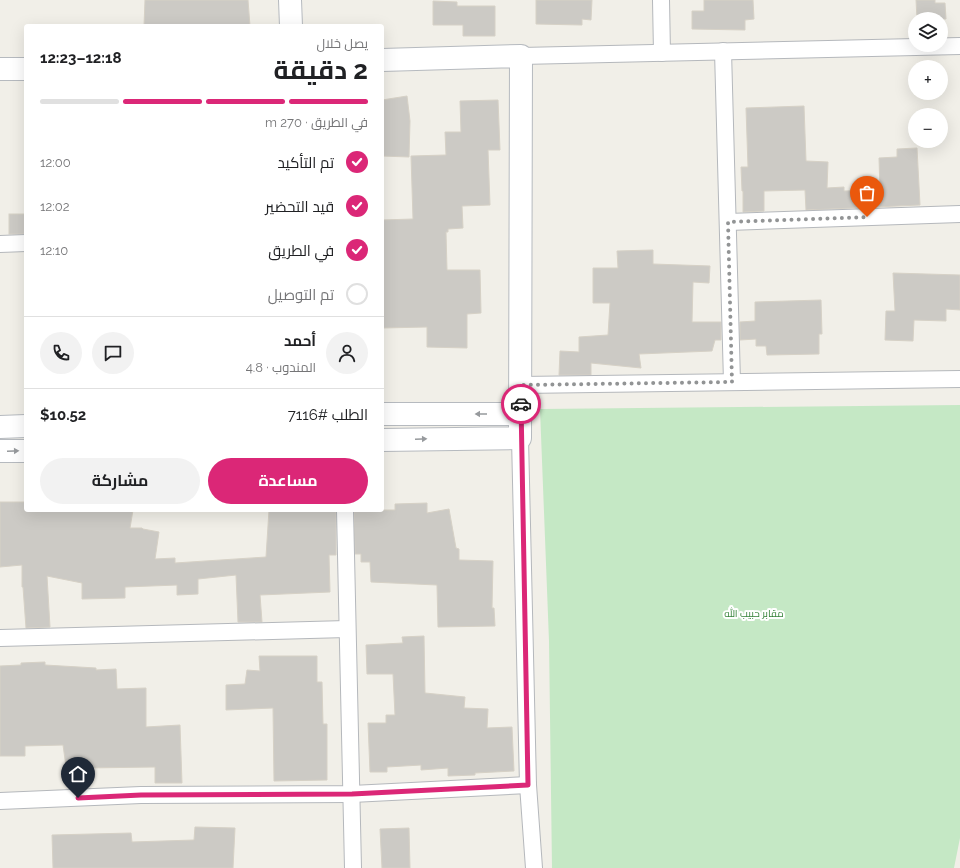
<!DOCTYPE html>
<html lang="ar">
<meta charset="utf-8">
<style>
body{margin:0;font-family:Raleway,Cairo,sans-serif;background:#f2f2f2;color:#202124;direction:rtl;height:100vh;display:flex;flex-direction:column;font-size:15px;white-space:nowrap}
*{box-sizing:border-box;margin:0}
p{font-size:13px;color:#757577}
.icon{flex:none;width:22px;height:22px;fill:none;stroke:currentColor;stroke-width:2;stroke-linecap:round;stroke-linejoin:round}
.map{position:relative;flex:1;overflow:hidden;direction:ltr}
.side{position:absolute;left:24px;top:24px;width:360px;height:488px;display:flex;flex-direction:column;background:#fff;border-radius:4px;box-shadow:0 4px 16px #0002;direction:rtl}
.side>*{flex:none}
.controls{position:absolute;left:908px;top:12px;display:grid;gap:8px}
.controls a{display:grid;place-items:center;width:40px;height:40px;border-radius:50%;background:#fff;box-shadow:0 4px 16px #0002;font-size:20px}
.pin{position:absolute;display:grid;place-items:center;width:34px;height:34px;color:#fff;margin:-41px -17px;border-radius:50% 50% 50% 0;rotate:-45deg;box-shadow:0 0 4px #0007}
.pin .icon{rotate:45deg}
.courier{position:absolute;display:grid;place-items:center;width:40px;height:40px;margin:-20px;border:3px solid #db2777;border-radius:50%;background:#fff;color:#222;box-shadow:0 1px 5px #0007}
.summary em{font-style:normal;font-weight:700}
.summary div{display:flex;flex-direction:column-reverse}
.summary{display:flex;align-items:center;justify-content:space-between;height:68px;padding:0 16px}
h1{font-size:26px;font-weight:700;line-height:30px}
.bar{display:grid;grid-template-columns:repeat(4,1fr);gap:6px 4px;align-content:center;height:48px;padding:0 16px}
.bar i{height:5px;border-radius:3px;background:#e0e0e0}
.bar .current{background:#db2777}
.bar p{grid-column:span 4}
.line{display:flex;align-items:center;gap:10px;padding:0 16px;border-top:1px solid #e0e0e0}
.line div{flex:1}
.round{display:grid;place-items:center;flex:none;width:42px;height:42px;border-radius:21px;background:#f2f2f2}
ol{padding:0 16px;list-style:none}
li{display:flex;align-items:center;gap:12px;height:44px}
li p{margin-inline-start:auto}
li .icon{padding:4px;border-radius:50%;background:#db2777;color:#fff;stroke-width:4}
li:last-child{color:#757577}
li i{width:22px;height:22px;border:2px solid #e0e0e0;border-radius:50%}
.primary-button{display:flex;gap:8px;margin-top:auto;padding:8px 16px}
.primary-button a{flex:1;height:46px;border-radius:24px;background:#db2777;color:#fff;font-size:16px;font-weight:700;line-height:46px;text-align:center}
.primary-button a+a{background:#f2f2f2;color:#202124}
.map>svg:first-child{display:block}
.green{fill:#c5e8c5}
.building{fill:#cccac5;stroke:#d6d1c6}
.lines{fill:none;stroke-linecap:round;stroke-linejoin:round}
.street-casing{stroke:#b5b8bc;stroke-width:18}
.secondary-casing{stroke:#b6babf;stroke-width:24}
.street{stroke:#fff;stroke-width:16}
.secondary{stroke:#fff;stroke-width:22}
.oneway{fill:#979a9d}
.done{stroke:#929495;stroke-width:4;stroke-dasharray:0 7.2}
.route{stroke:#db2777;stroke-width:5}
.labels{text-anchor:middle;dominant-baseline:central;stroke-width:4;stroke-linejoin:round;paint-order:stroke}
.park-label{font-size:10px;fill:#348238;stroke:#fff}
</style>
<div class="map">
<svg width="960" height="868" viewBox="0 0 960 868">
<rect width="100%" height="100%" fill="#f1efe8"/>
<path class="green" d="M960,405V838L954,868H552L549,641L540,409Z"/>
<g class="building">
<path d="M145,0H248L250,26H144Z"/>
<path d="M536,0H592L591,20L582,19V25L536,24Z"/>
<path d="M704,0H753L754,19L745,20V30L692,29V11H704Z"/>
<path d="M916,0H935V3H945L946,19H917Z"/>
<path d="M433,1L457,2V6H495V36H463V25H433Z"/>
<path d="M407,96L410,121L409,157L382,156V100Z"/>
<path d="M498,100L500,150H488L490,205L462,206L463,228L448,229V232H446L447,270H480L481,313L467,314V348L427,347V327L382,328V220L413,219L411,156L446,155L445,132H461L460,101Z"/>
<path d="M804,106L806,161L828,162L827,188L844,187V191L880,190L879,158L897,157V149L917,148L920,205L806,210L805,190L764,191V211L743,212V191H742L741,167H748L746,108Z"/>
<rect x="9" y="214" width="17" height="20"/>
<path d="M653,250V264L710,266L709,283L693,282L692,322H721V340H715L712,351L639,354L641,368L591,363V375H559L560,351L579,352V337L608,335L610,303H593V268H618L617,251Z"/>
<path d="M893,273L960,275V310L946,309V321L914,320L913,341L885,340L886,311H895Z"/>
<path d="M821,300L822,334H819V354L767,355L766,346H756V339L740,340V322L755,321V302Z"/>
<path d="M0,502H26V510H133L130,528H142L143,529L159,532L155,559L175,558V563L266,557L269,510H336V555H329L330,592L260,595L262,622H238L236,575L198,579V594L177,595V585L125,587V598L82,599V583L47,576L50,627L26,628L23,587H22V565L0,567Z"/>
<path d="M427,503V513L449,509L456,548L459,549V560L493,561L492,608H494L495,626L438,627L437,585L371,582L370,562H361V554H355L354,510H395V504Z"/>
<path d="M424,636L425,693L465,697L464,708L488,709L487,728L512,727L514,771L475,773V775L448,776V768L421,770V765L387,767V772H370L368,723H386V715H395L393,674H367L366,645L403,643L402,637Z"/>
<path d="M259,656H317V682H322L323,724H327V780L274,781L273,708L226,710V685L245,684L247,670L260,671Z"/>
<path d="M45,662V665L96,668V670L116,669L117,689L146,688V727L180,725L182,783H155V767L84,768L86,786L69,788L63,745L25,746V756H0V666L21,665V663Z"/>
<path d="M195,827L235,828L233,868H53L52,835L131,833L132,842L194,840Z"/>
<path d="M409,828L410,868H382L380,829Z"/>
</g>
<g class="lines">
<defs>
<g id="street">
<path d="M661,0L662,53"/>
<path d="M723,51L732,382"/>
<path d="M521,56L960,46"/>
<path d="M728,222L960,214"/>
<path d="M0,244L26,243"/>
<path d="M521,385L960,379"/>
<path d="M520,438L528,785L534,868"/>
<path d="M345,510L353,868"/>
<path d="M0,638L347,629"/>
<path d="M0,801L141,795L352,794L528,785"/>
</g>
<g id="secondary">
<path d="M290,0L291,26"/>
<path d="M382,60L521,56L520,438L382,440"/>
<path d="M0,69H26"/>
<path d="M382,414H520"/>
<path d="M0,427L26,426"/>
<path d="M0,451H26"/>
</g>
</defs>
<use href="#street" class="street-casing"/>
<use href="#secondary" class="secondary-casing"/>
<use href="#street" class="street"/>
<use href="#secondary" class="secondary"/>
</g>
<defs><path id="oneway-solid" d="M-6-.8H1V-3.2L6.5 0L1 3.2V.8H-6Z"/></defs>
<g class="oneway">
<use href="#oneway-solid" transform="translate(481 414) rotate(-180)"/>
<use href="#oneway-solid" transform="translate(421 439) rotate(-2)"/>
<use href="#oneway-solid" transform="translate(13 451) rotate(-2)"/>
</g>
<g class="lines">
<path class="done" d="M521,404V385L732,382L728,222L867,217"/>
<path class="route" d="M78,798L141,795L352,794L528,785L521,404"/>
</g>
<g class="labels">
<g class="park-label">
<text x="754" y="613">مقابر حبيب الله</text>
</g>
</g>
</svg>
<div class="controls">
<a><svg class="icon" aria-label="layers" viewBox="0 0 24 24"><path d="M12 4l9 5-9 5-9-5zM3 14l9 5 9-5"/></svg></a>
<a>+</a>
<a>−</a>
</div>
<div class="pin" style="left:867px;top:217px;background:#ea580c"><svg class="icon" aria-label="bag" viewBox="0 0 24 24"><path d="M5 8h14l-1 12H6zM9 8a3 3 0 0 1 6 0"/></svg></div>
<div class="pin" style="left:78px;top:798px;background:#1f2937"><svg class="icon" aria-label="home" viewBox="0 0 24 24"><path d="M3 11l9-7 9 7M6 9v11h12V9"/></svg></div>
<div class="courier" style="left:521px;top:404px"><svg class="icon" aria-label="car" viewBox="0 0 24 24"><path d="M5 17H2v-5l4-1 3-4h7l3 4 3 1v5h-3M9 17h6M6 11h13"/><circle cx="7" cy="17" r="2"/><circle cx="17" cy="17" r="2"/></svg></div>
<section class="side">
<div class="summary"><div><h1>2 دقيقة</h1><p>يصل خلال</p></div><em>12:18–12:23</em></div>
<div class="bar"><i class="current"></i><i class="current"></i><i class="current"></i><i></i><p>في الطريق · 270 m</p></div>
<ol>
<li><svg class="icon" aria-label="check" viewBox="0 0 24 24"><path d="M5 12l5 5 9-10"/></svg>تم التأكيد<p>12:00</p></li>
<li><svg class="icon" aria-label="check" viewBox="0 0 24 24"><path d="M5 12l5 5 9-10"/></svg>قيد التحضير<p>12:02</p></li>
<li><svg class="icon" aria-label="check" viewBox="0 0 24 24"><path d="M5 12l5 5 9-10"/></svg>في الطريق<p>12:10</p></li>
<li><i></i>تم التوصيل</li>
</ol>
<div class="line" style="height:72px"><a class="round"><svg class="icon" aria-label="person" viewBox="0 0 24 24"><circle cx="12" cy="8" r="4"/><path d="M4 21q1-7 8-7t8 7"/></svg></a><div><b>أحمد</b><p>المندوب · 4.8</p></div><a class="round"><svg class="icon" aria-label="chat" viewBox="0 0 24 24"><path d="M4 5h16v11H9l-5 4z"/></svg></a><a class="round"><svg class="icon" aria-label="phone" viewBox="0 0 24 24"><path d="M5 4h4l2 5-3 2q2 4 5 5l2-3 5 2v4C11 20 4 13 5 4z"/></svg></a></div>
<div class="line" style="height:52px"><div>الطلب #7116</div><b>$10.52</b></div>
<div class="primary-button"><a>مساعدة</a><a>مشاركة</a></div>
</section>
</div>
